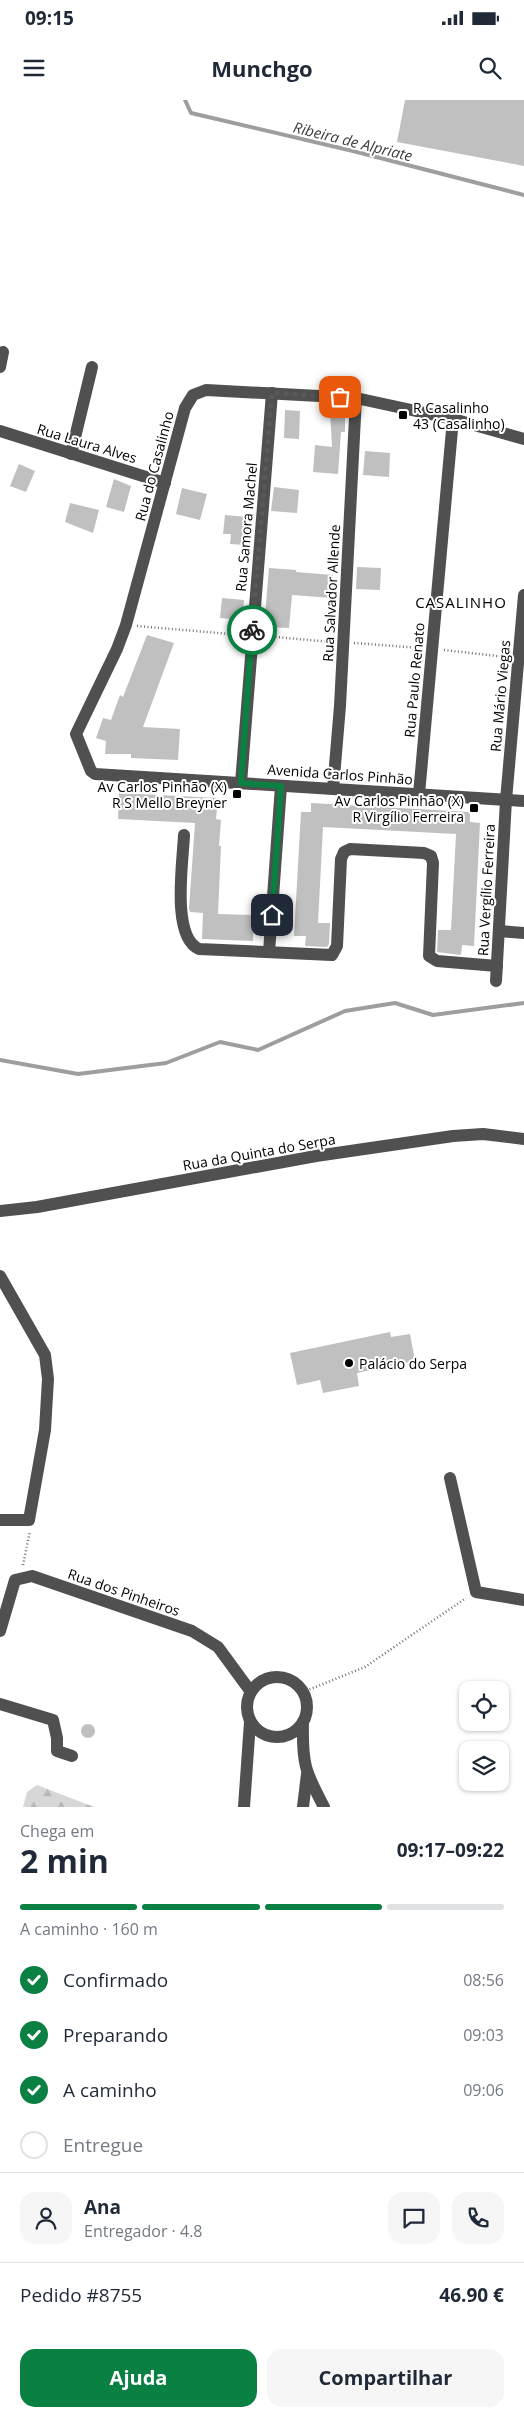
<!DOCTYPE html>
<html lang="pt">
<meta charset="utf-8">
<style>
body{margin:0;font-family:"Open Sans",sans-serif;background:#f6f6f7;color:#1f2937;height:100vh;display:flex;flex-direction:column;font-size:19px;white-space:nowrap}
*{box-sizing:border-box;margin:0}
p{font-size:16px;color:#747a83}
.icon{flex:none;width:28px;height:28px;fill:none;stroke:currentColor;stroke-width:2;stroke-linecap:round;stroke-linejoin:round}
.map{position:relative;height:1707px;overflow:hidden}
.panel{display:flex;flex-direction:column;background:#fff;flex:1}
.panel>*{flex:none}
.controls{position:absolute;left:459px;top:1581px;display:grid;gap:10px}
.controls a{display:grid;place-items:center;width:50px;height:50px;border-radius:10px;background:#fff;box-shadow:0 1px 4px #0004;font-size:25px}
.pin{position:absolute;display:grid;place-items:center;width:42px;height:42px;color:#fff;margin:-21px;border-radius:10px;box-shadow:0 2px 8px #0006}
.courier{position:absolute;display:grid;place-items:center;width:50px;height:50px;margin:-25px;border:4px solid #0b8043;border-radius:50%;background:#fff;color:#222;box-shadow:0 1px 6px #0007}
.head em{font-style:normal;font-weight:700}
.head div{display:flex;flex-direction:column-reverse}
.head{display:flex;align-items:center;justify-content:space-between;height:85px;padding:0 20px}
h1{font-size:32px;font-weight:700;line-height:38px}
.bar{display:grid;grid-template-columns:repeat(4,1fr);gap:8px 5px;align-content:center;height:60px;padding:0 20px}
.bar i{height:6px;border-radius:4px;background:#e0e1e3}
.bar .current{background:#0b8043}
.bar p{grid-column:span 4}
.line{display:flex;align-items:center;gap:12px;padding:0 20px;border-top:1px solid #e0e1e3}
.line div{flex:1}
.round{display:grid;place-items:center;flex:none;width:52px;height:52px;border-radius:15px;background:#f6f6f7}
ol{padding:0 20px;list-style:none}
li{display:flex;align-items:center;gap:15px;height:55px}
li p{margin-inline-start:auto}
li .icon{padding:5px;border-radius:50%;background:#0b8043;color:#fff;stroke-width:4}
li:last-child{color:#747a83}
li i{width:28px;height:28px;border:2px solid #e0e1e3;border-radius:50%}
.cta{display:flex;gap:10px;margin-top:auto;padding:10px 20px}
.cta a{flex:1;height:58px;border-radius:15px;background:#0b8043;color:#fff;font-size:20px;font-weight:700;line-height:58px;text-align:center}
.cta a+a{background:#f6f6f7;color:#1f2937}
.status{display:flex;justify-content:space-between;align-items:center;height:35px;padding:0 25px;background:#fff;direction:ltr}
.status svg{height:14px;fill:currentColor}
header{display:flex;justify-content:space-between;align-items:center;height:65px;padding:0 20px;background:#fff;font-size:22px;font-weight:700}
.map>svg:first-child{display:block}
.forest{fill:url(#forest-firs)}
.lines{fill:none;stroke-linecap:round;stroke-linejoin:round}
.stream{stroke:#9e9e9e;stroke-width:4}
.building{fill:#c0c0c0}
.path{stroke:#727272;stroke-width:2.5;stroke-dasharray:1 2.5;stroke-linecap:butt}
.minor{stroke:#505050;stroke-width:12}
.done{stroke:#595959;stroke-width:5;stroke-dasharray:0 9}
.route{stroke:#0b8043;stroke-width:6}
.poi-dot{fill:#000;stroke:#fff;stroke-width:2}
.labels{text-anchor:middle;dominant-baseline:central;stroke-width:4;stroke-linejoin:round;paint-order:stroke}
.poi-label{font-size:14px;fill:#000;stroke:#fff;text-anchor:start}
.street-label{font-size:14px;fill:#000;stroke:#fff}
.water-label{font-size:15px;font-style:italic;fill:#3f3f3f;stroke:#fff}
.neighbourhood-label{font-size:15px;letter-spacing:1px;fill:#000;stroke:#fff}
</style>
<div class="status"><b>09:15</b><svg viewBox="0 0 49 12"><path d="M0 12V9h3v3zM5 12V6h3v6zM10 12V3h3v9zM15 12V0h3v12zM26 1h20v11H26zM47 4h2v5h-2z"/></svg></div>
<header><svg class="icon" aria-label="menu" viewBox="0 0 24 24"><path d="M4 6h16M4 12h16M4 18h16"/></svg>Munchgo<svg class="icon" aria-label="search" viewBox="0 0 24 24"><circle cx="10" cy="10" r="6"/><path d="M15 15l6 6"/></svg></header>
<div class="map">
<svg width="524" height="1707" viewBox="0 0 524 1707">
<defs>
<pattern id="forest-firs" width="22" height="20" patternUnits="userSpaceOnUse" patternTransform="scale(1.25)"><rect width="22" height="20" fill="#d7d7d7"/><path d="M5 1l3.5 6h-7zM16 11l3.5 6h-7z" fill="#b7b7b7"/></pattern>
</defs>
<rect width="100%" height="100%" fill="#fff"/>
<path class="forest" d="M37,1685L94,1707H23L27,1692Z"/>
<g class="lines">
<g class="stream">
<path d="M185,0L191,13L353,51L524,95"/>
<path d="M0,960L78,974L166,963L220,942L258,950L345,911L395,903L433,915L524,903"/>
</g>
</g>
<g class="building">
<path d="M405,0H524V66L397,42Z"/>
<path d="M285,310L300,311L299,339L284,338Z"/>
<path d="M345,310V332H341L338,374L313,372L315,345L332,347L330,311Z"/>
<path d="M365,351L390,353L389,377L363,375Z"/>
<path d="M19,364L35,371L26,392L10,386Z"/>
<path d="M114,379L131,386L124,412L106,407Z"/>
<path d="M274,387L299,390L297,413L271,411Z"/>
<path d="M182,388L207,394L200,420L176,414Z"/>
<path d="M70,403L99,410L93,433L65,422Z"/>
<path d="M225,415L248,417L245,445L230,444L231,434H223Z"/>
<path d="M357,467L381,468L380,490L356,489Z"/>
<path d="M269,468L296,470V472L333,475L332,498L292,495L289,528L264,527Z"/>
<path d="M222,498L244,500L242,520L220,518Z"/>
<path d="M147,535L174,543L143,627L180,629L178,660L131,658V654H105L106,641L96,638L103,618L111,620L120,595L123,597Z"/>
<path d="M119,693L218,698L216,719L221,720L219,746H221L218,814L254,815L253,841L202,839L203,813L190,812L189,808L195,723L118,719Z"/>
<path d="M311,703L470,712V722L480,723L474,846L462,845L461,855L437,852L438,830H451L456,734L323,727L318,823H330L329,844L327,847L305,846L306,836H294L301,712H311Z"/>
<path d="M390,1232L391,1237L410,1234L415,1261L357,1273L359,1286L323,1293L320,1280L297,1285L290,1253Z"/>
<circle cx="88" cy="1631" r="7"/>
</g>
<g class="lines">
<g class="path">
<path d="M137,526L242,535"/>
<path d="M265,536L331,542"/>
<path d="M354,543L421,548"/>
<path d="M444,550L506,557"/>
<path d="M23,1465L30,1431"/>
<path d="M303,1592L365,1567L466,1498"/>
</g>
<g class="minor">
<path d="M0,267L3,252"/>
<path d="M0,331L165,383"/>
<path d="M524,339L453,319L356,298L206,290L193,295L185,308L126,525L117,549L76,634L91,671L95,674L524,701"/>
<path d="M71,354L92,267"/>
<path d="M241,683L272,293"/>
<path d="M333,689L340,606L356,298"/>
<path d="M419,694L453,319"/>
<path d="M184,735C183,761 171,837 199,849L332,855L337,846L341,759L344,752L350,749L424,753L431,756L433,763L429,856L437,861L497,866"/>
<path d="M499,831L524,833"/>
<path d="M269,852L281,686"/>
<path d="M496,881L506,700L524,495"/>
<path d="M0,1111L37,1107L316,1056L453,1036L483,1034L524,1039"/>
<path d="M0,1176L45,1255L48,1279L45,1330L29,1420H0"/>
<path d="M450,1378L476,1492L524,1500"/>
<path d="M0,1531L15,1480L32,1476L192,1531L218,1547L251,1592"/>
<circle cx="277" cy="1607" r="30"/>
<path d="M0,1604L53,1620L57,1638V1651L72,1656"/>
<path d="M303,1622C302,1664 305,1671 324,1707"/>
<path d="M244,1707L250,1622"/>
<path d="M303,1707L307,1674"/>
</g>
</g>
<g class="lines">
<path class="done" d="M252,530L272,293L340,297"/>
<path class="route" d="M252,530L241,683L281,686L272,815"/>
</g>
<g class="poi-dot">
<rect x="398" y="310" width="10" height="10" rx="2.5"/>
<rect x="232" y="689" width="10" height="10" rx="2.5"/>
<rect x="469" y="703" width="10" height="10" rx="2.5"/>
<circle cx="349" cy="1263" r="5"/>
</g>
<g class="labels">
<g class="poi-label">
<text x="413" y="307">R Casalinho<tspan x="413" dy="16">43 (Casalinho)</tspan></text>
<text x="227" y="686" text-anchor="end">Av Carlos Pinhão (X)<tspan x="227" dy="16">R S Mello Breyner</tspan></text>
<text x="464" y="700" text-anchor="end">Av Carlos Pinhão (X)<tspan x="464" dy="16">R Virgílio Ferreira</tspan></text>
<text x="359" y="1263">Palácio do Serpa</text>
</g>
<g class="street-label">
<text transform="translate(87 343) rotate(17)">Rua Laura Alves</text>
<text transform="translate(154 366) rotate(-75)">Rua do Casalinho</text>
<text transform="translate(246 427) rotate(-85)">Rua Samora Machel</text>
<text transform="translate(331 493) rotate(-87)">Rua Salvador Allende</text>
<text transform="translate(414 580) rotate(-85)">Rua Paulo Renato</text>
<text transform="translate(500 596) rotate(-85)">Rua Mário Viegas</text>
<text transform="translate(340 674) rotate(4)">Avenida Carlos Pinhão</text>
<text transform="translate(486 790) rotate(-87)">Rua Vergílio Ferreira</text>
<text transform="translate(259 1052) rotate(-10)">Rua da Quinta do Serpa</text>
<text transform="translate(124 1492) rotate(19)">Rua dos Pinheiros</text>
</g>
<g class="water-label">
<text transform="translate(353 41) rotate(14)">Ribeira de Alpriate</text>
</g>
<g class="neighbourhood-label">
<text x="461" y="502">CASALINHO</text>
</g>
</g>
</svg>
<div class="controls">
<a><svg class="icon" aria-label="locate" viewBox="0 0 24 24"><circle cx="12" cy="12" r="6"/><path d="M12 2v4M12 18v4M2 12h4M18 12h4"/></svg></a>
<a><svg class="icon" aria-label="layers" viewBox="0 0 24 24"><path d="M12 4l9 5-9 5-9-5zM3 14l9 5 9-5"/></svg></a>
</div>
<div class="pin" style="left:340px;top:297px;background:#ea580c"><svg class="icon" aria-label="bag" viewBox="0 0 24 24"><path d="M5 8h14l-1 12H6zM9 8a3 3 0 0 1 6 0"/></svg></div>
<div class="pin" style="left:272px;top:815px;background:#1f2937"><svg class="icon" aria-label="home" viewBox="0 0 24 24"><path d="M3 11l9-7 9 7M6 9v11h12V9"/></svg></div>
<div class="courier" style="left:252px;top:530px"><svg class="icon" aria-label="bike" viewBox="0 0 24 24"><circle cx="6" cy="16" r="4"/><circle cx="18" cy="16" r="4"/><path d="M6 16l4-8h5l3 8M10 8l3 8H6M13 5h3"/></svg></div>
</div>
<section class="panel">
<div class="head"><div><h1>2 min</h1><p>Chega em</p></div><em>09:17–09:22</em></div>
<div class="bar"><i class="current"></i><i class="current"></i><i class="current"></i><i></i><p>A caminho · 160 m</p></div>
<ol>
<li><svg class="icon" aria-label="check" viewBox="0 0 24 24"><path d="M5 12l5 5 9-10"/></svg>Confirmado<p>08:56</p></li>
<li><svg class="icon" aria-label="check" viewBox="0 0 24 24"><path d="M5 12l5 5 9-10"/></svg>Preparando<p>09:03</p></li>
<li><svg class="icon" aria-label="check" viewBox="0 0 24 24"><path d="M5 12l5 5 9-10"/></svg>A caminho<p>09:06</p></li>
<li><i></i>Entregue</li>
</ol>
<div class="line" style="height:90px"><a class="round"><svg class="icon" aria-label="person" viewBox="0 0 24 24"><circle cx="12" cy="8" r="4"/><path d="M4 21q1-7 8-7t8 7"/></svg></a><div><b>Ana</b><p>Entregador · 4.8</p></div><a class="round"><svg class="icon" aria-label="chat" viewBox="0 0 24 24"><path d="M4 5h16v11H9l-5 4z"/></svg></a><a class="round"><svg class="icon" aria-label="phone" viewBox="0 0 24 24"><path d="M5 4h4l2 5-3 2q2 4 5 5l2-3 5 2v4C11 20 4 13 5 4z"/></svg></a></div>
<div class="line" style="height:65px"><div>Pedido #8755</div><b>46.90 €</b></div>
<div class="cta"><a>Ajuda</a><a>Compartilhar</a></div>
</section>
